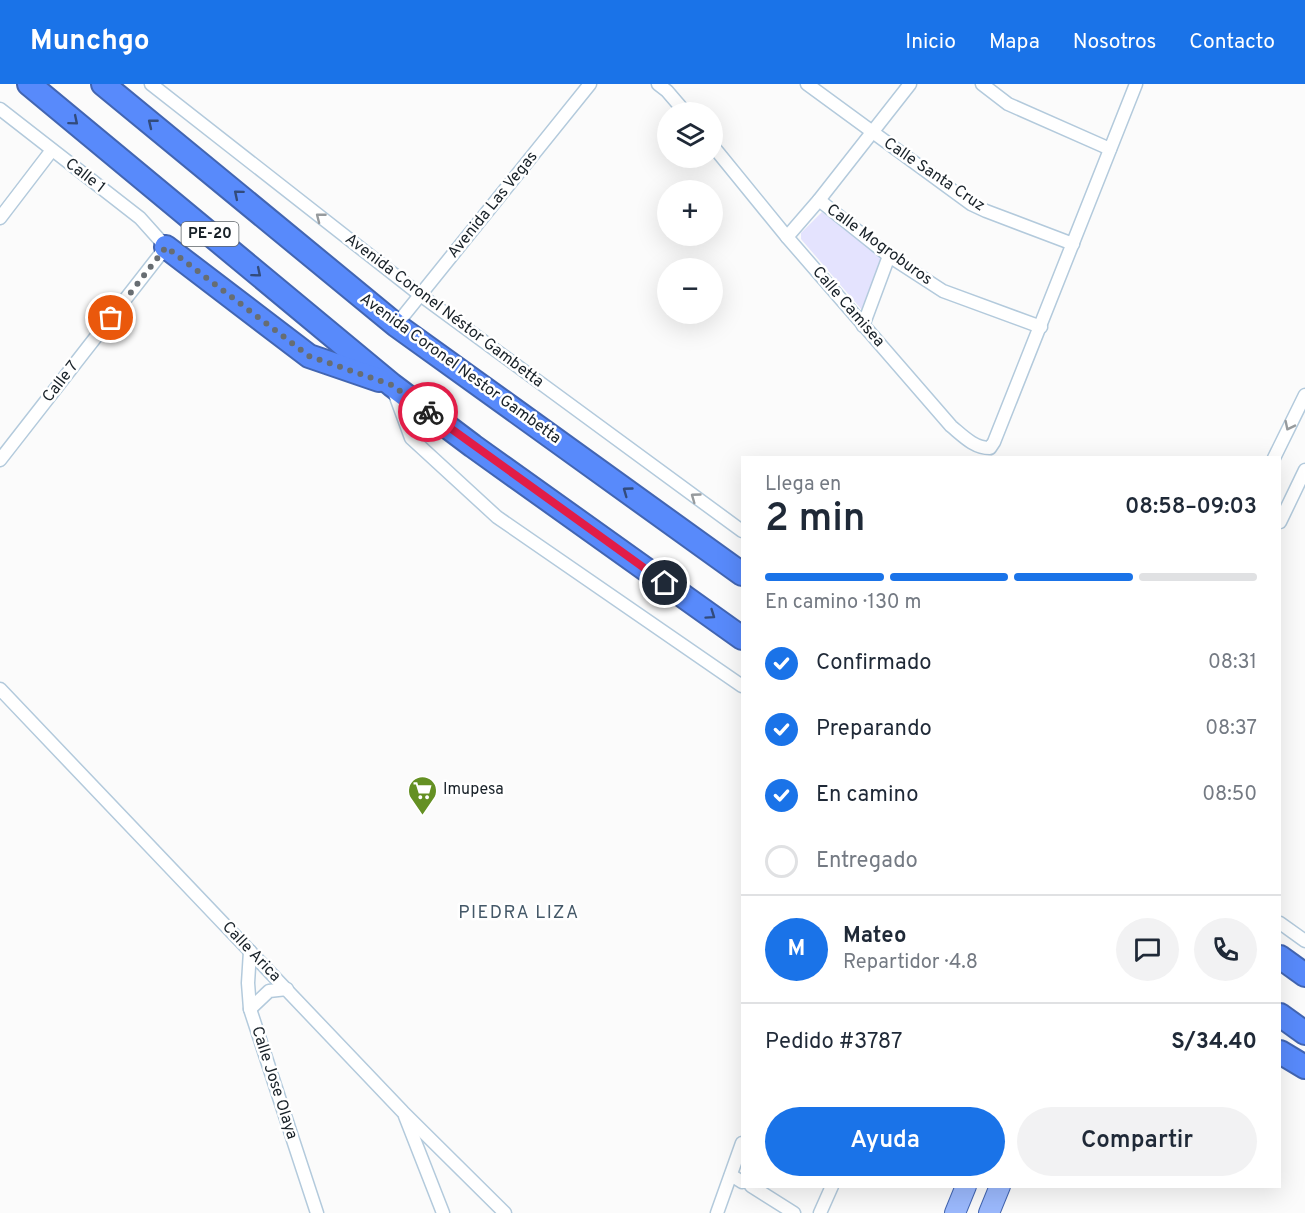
<!DOCTYPE html>
<html lang="es">
<meta charset="utf-8">
<style>
body{margin:0;font-family:Overpass,sans-serif;background:#f2f2f3;color:#1f2937;height:100vh;display:flex;flex-direction:column;font-size:22px;white-space:nowrap}
*{box-sizing:border-box;margin:0}
p{font-size:20px;color:#747a83}
.icon{flex:none;width:33px;height:33px;fill:none;stroke:currentColor;stroke-width:2;stroke-linecap:round;stroke-linejoin:round}
.map{position:relative;flex:1;overflow:hidden}
.drawer{position:absolute;left:741px;top:372px;width:540px;height:732px;display:flex;flex-direction:column;background:#fff;border-radius:0px;box-shadow:0 6px 24px #0002}
.drawer>*{flex:none}
.controls{position:absolute;left:657px;top:18px;display:grid;gap:12px}
.controls a{display:grid;place-items:center;width:66px;height:66px;border-radius:50%;background:#fff;box-shadow:0 6px 24px #0002;font-size:30px}
.pin{position:absolute;display:grid;place-items:center;width:51px;height:51px;color:#fff;margin:-26px;border:3px solid #fff;border-radius:50%;box-shadow:0 2px 6px #0007}
.courier{position:absolute;display:grid;place-items:center;width:60px;height:60px;margin:-30px;border:4px solid #e11d48;border-radius:50%;background:#fff;color:#222;box-shadow:0 2px 8px #0007}
.summary em{font-style:normal;font-weight:600}
.summary div{display:flex;flex-direction:column-reverse}
.summary{display:flex;align-items:center;justify-content:space-between;height:102px;padding:0 24px}
h1{font-size:39px;font-weight:600;line-height:45px}
.bar{display:grid;grid-template-columns:repeat(4,1fr);gap:9px 6px;align-content:center;height:72px;padding:0 24px}
.bar i{height:8px;border-radius:4px;background:#e0e1e3}
.bar .selected{background:#1a73e8}
.bar p{grid-column:span 4}
.line{display:flex;align-items:center;gap:15px;padding:0 24px;border-top:2px solid #e0e1e3}
.line div{flex:1}
.round{display:grid;place-items:center;flex:none;width:63px;height:63px;border-radius:32px;background:#f2f2f3}
ol{padding:0 24px;list-style:none}
li{display:flex;align-items:center;gap:18px;height:66px}
li p{margin-inline-start:auto}
li .icon{padding:6px;border-radius:50%;background:#1a73e8;color:#fff;stroke-width:4}
li:last-child{color:#747a83}
li i{width:33px;height:33px;border:3px solid #e0e1e3;border-radius:50%}
.button{display:flex;gap:12px;margin-top:auto;padding:12px 24px}
.button a{flex:1;height:69px;border-radius:36px;background:#1a73e8;color:#fff;font-size:24px;font-weight:600;line-height:69px;text-align:center}
.button a+a{background:#f2f2f3;color:#1f2937}
header{display:flex;align-items:center;gap:36px;box-sizing:border-box;height:84px;padding:0 30px;background:#1a73e8;color:#fff}
header strong{font-size:28px}
nav{display:flex;gap:33px;margin-inline-start:auto;font-size:21px}
.map>svg:first-child{display:block}
.green{fill:#e4e3fe}
.lines{fill:none;stroke-linecap:round;stroke-linejoin:round}
.street-casing{stroke:#b3cadc;stroke-width:15}
.primary-casing{stroke:#4265b1;stroke-width:22}
.highway-casing{stroke:#4265b1;stroke-width:26}
.street{stroke:#fff;stroke-width:12}
.primary{stroke:#9bb9fd;stroke-width:20}
.highway{stroke:#588afb;stroke-width:22}
.oneway{stroke:#324b7c}
.oneway2{stroke:#979b9e}
.done{stroke:#676d72;stroke-width:6;stroke-dasharray:0 10.8}
.route{stroke:#e11d48;stroke-width:8}
.labels{text-anchor:middle;dominant-baseline:central;stroke-width:5;stroke-linejoin:round;paint-order:stroke}
.shield{fill:#fff;stroke:#5d6468;stroke-width:1.5}
.shield-label{font-size:15px;font-weight:bold;fill:#182128}
.street-label{font-size:16px;fill:#182128;stroke:#fff}
.poi-label{font-size:16px;fill:#182128;stroke:#fff;text-anchor:start}
.neighbourhood-label{font-size:18px;letter-spacing:1.5px;fill:#445868;stroke:#fff}
</style>
<header>
<strong>Munchgo</strong>
<nav><a>Inicio</a><a>Mapa</a><a>Nosotros</a><a>Contacto</a></nav>
</header>
<div class="map">
<svg width="1305" height="1129" viewBox="0 0 1305 1129">
<rect width="100%" height="100%" fill="#fbfbfb"/>
<path class="green" d="M822,128L886,177L869,225L862,226L801,155V149Z"/>
<g class="lines">
<defs>
<g id="street">
<path d="M151,0L419,210L742,447"/>
<path d="M658,0L667,7L685,28"/>
<path d="M807,0L971,120L986,127L1073,160"/>
<path d="M982,0L1008,20L1110,65"/>
<path d="M0,25L140,134L166,163L0,376"/>
<path d="M712,61L787,153L951,342C963,352 974,364 990,364L994,358L1136,0"/>
<path d="M819,116L889,172L943,207L1041,243"/>
<path d="M0,134L52,66"/>
<path d="M787,153L819,116L910,0"/>
<path d="M396,241L590,0"/>
<path d="M863,242L889,172"/>
<path d="M393,305L411,354L497,433L742,602"/>
<path d="M1274,374L1305,311"/>
<path d="M1280,438L1305,386"/>
<path d="M0,605L403,1028L505,1129"/>
<path d="M1280,839L1305,857"/>
<path d="M250,867L248,899L250,925L317,1129"/>
<path d="M250,925L269,907L287,905"/>
<path d="M405,1032L443,1129"/>
<path d="M731,1091L742,1098"/>
<path d="M751,1102L794,1129"/>
<path d="M717,1129L742,1059"/>
<path d="M820,1129L832,1102"/>
</g>
<g id="primary">
<path d="M955,1129L966,1102"/>
<path d="M989,1129L1000,1102"/>
</g>
<g id="highway">
<path d="M29,0L392,301L473,362L742,554"/>
<path d="M103,0L396,241L742,490"/>
<path d="M166,163L309,272L379,296"/>
<path d="M1280,873L1305,891"/>
<path d="M1280,931L1305,949"/>
<path d="M1280,968L1305,983"/>
</g>
</defs>
<use href="#street" class="street-casing"/>
<use href="#primary" class="primary-casing"/>
<use href="#highway" class="highway-casing"/>
<use href="#street" class="street"/>
<use href="#primary" class="primary"/>
<use href="#highway" class="highway"/>
</g>
<defs><path id="oneway-chevron" d="M-2-3.5L2.5 0L-2 3.5" fill="none" stroke-width="1.6" stroke-linecap="round" stroke-linejoin="round" transform="scale(1.5)"/></defs>
<g class="oneway">
<use href="#oneway-chevron" transform="translate(74 37) rotate(40)"/>
<use href="#oneway-chevron" transform="translate(152 39) rotate(-141)"/>
<use href="#oneway-chevron" transform="translate(238 110) rotate(-140)"/>
<use href="#oneway-chevron" transform="translate(257 189) rotate(40)"/>
<use href="#oneway-chevron" transform="translate(627 407) rotate(-144)"/>
<use href="#oneway-chevron" transform="translate(711 531) rotate(35)"/>
</g>
<g class="oneway2">
<use href="#oneway-chevron" transform="translate(320 133) rotate(-142)"/>
<use href="#oneway-chevron" transform="translate(1289 342) rotate(116)"/>
<use href="#oneway-chevron" transform="translate(695 413) rotate(-144)"/>
</g>
<g class="lines">
<path class="done" d="M111,234L166,163L309,272L392,301L428,328"/>
<path class="route" d="M428,328L665,499"/>
</g>
<defs>
<symbol id="supermarket-pin" viewBox="-11 -11 22 30"><path d="M0 17L-7.5 6A9.5 9.5 0 1 1 7.5 6Z" fill="#649023" stroke="#fff"/><path d="M-6-5.5h2.5l.6 2H6L4.5 2H-2.5L-4.4-4H-6ZM-1.5 3.2a1.3 1.3 0 1 0 .1 0ZM3 3.2a1.3 1.3 0 1 0 .1 0Z" fill="#fff"/></symbol>
</defs>
<g fill-rule="evenodd">
<use href="#supermarket-pin" x="406" y="690" width="33" height="45"/>
</g>
<g class="labels">
<rect class="shield" x="181.5" y="138" width="57" height="24" rx="4.5"/>
<g class="shield-label">
<text x="210" y="150">PE-20</text>
</g>
<g class="street-label">
<text transform="translate(934 91) rotate(34)">Calle Santa Cruz</text>
<text transform="translate(85 92) rotate(38)">Calle 1</text>
<text transform="translate(493 121) rotate(-51)">Avenida Las Vegas</text>
<text transform="translate(879 161) rotate(36)">Calle Mogroburos</text>
<text transform="translate(848 223) rotate(49)">Calle Camisea</text>
<text transform="translate(444 227) rotate(37)">Avenida Coronel Néstor Gambetta</text>
<text transform="translate(460 285) rotate(36)">Avenida Coronel Nestor Gambetta</text>
<text transform="translate(61 298) rotate(-52)">Calle 7</text>
<text transform="translate(251 868) rotate(46)">Calle Arica</text>
<text transform="translate(274 999) rotate(72)">Calle Jose Olaya</text>
</g>
<g class="poi-label">
<text x="443" y="706">Imupesa</text>
</g>
<g class="neighbourhood-label">
<text x="519" y="829">PIEDRA LIZA</text>
</g>
</g>
</svg>
<div class="controls">
<a><svg class="icon" aria-label="layers" viewBox="0 0 24 24"><path d="M12 4l9 5-9 5-9-5zM3 14l9 5 9-5"/></svg></a>
<a>+</a>
<a>−</a>
</div>
<div class="pin" style="left:111px;top:234px;background:#ea580c"><svg class="icon" aria-label="bag" viewBox="0 0 24 24"><path d="M5 8h14l-1 12H6zM9 8a3 3 0 0 1 6 0"/></svg></div>
<div class="pin" style="left:665px;top:499px;background:#1f2937"><svg class="icon" aria-label="home" viewBox="0 0 24 24"><path d="M3 11l9-7 9 7M6 9v11h12V9"/></svg></div>
<div class="courier" style="left:428px;top:328px"><svg class="icon" aria-label="bike" viewBox="0 0 24 24"><circle cx="6" cy="16" r="4"/><circle cx="18" cy="16" r="4"/><path d="M6 16l4-8h5l3 8M10 8l3 8H6M13 5h3"/></svg></div>
<section class="drawer">
<div class="summary"><div><h1>2 min</h1><p>Llega en</p></div><em>08:58–09:03</em></div>
<div class="bar"><i class="selected"></i><i class="selected"></i><i class="selected"></i><i></i><p>En camino · 130 m</p></div>
<ol>
<li><svg class="icon" aria-label="check" viewBox="0 0 24 24"><path d="M5 12l5 5 9-10"/></svg>Confirmado<p>08:31</p></li>
<li><svg class="icon" aria-label="check" viewBox="0 0 24 24"><path d="M5 12l5 5 9-10"/></svg>Preparando<p>08:37</p></li>
<li><svg class="icon" aria-label="check" viewBox="0 0 24 24"><path d="M5 12l5 5 9-10"/></svg>En camino<p>08:50</p></li>
<li><i></i>Entregado</li>
</ol>
<div class="line" style="height:108px"><b class="round" style="background:#1a73e8;color:#fff">M</b><div><b>Mateo</b><p>Repartidor · 4.8</p></div><a class="round"><svg class="icon" aria-label="chat" viewBox="0 0 24 24"><path d="M4 5h16v11H9l-5 4z"/></svg></a><a class="round"><svg class="icon" aria-label="phone" viewBox="0 0 24 24"><path d="M5 4h4l2 5-3 2q2 4 5 5l2-3 5 2v4C11 20 4 13 5 4z"/></svg></a></div>
<div class="line" style="height:78px"><div>Pedido #3787</div><b>S/34.40</b></div>
<div class="button"><a>Ayuda</a><a>Compartir</a></div>
</section>
</div>
